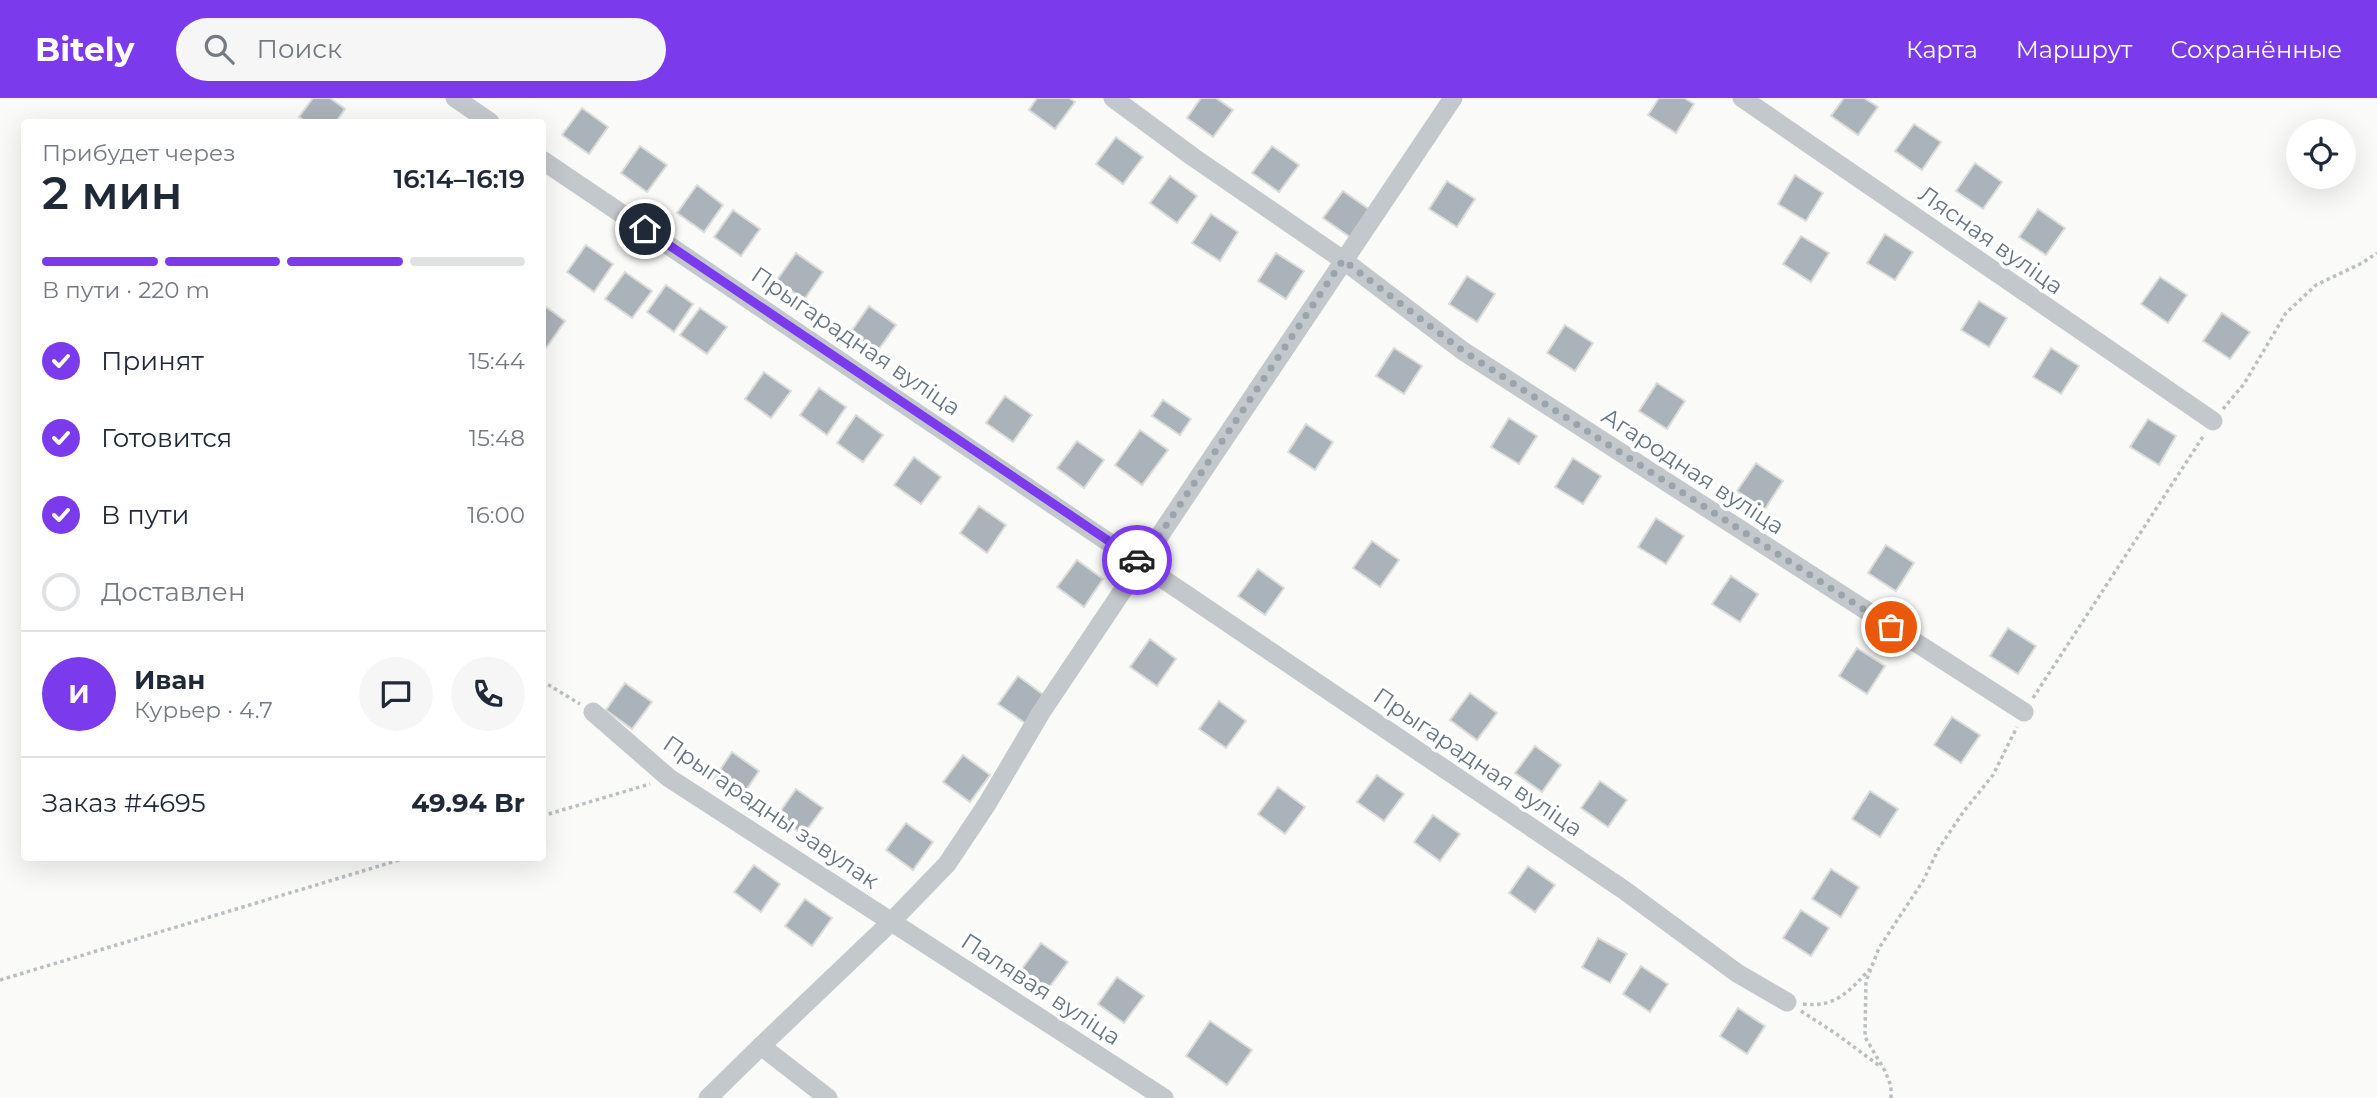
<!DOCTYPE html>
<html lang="ru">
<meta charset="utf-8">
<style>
body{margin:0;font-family:Montserrat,sans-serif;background:#f6f6f7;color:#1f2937;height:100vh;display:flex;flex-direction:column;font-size:26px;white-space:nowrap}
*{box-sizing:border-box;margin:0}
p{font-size:23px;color:#747a83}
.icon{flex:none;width:38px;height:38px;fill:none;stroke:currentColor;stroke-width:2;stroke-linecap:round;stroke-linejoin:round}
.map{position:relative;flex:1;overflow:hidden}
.details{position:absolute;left:21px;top:21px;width:525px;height:742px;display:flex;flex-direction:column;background:#fff;border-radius:7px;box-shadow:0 7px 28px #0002}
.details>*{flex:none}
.buttons{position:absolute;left:2286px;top:21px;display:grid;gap:14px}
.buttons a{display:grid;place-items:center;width:70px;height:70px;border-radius:50%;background:#fff;box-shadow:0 7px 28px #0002;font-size:35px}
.pin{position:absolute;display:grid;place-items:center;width:60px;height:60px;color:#fff;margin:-30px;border:4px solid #fff;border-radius:50%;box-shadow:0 2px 7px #0007}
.courier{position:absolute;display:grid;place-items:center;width:70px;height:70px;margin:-35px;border:5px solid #7c3aed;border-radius:50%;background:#fff;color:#222;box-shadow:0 2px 9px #0007}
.headline em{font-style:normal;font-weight:600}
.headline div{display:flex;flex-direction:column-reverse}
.headline{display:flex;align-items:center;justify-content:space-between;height:119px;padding:0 21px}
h1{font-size:46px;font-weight:600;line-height:52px}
.bar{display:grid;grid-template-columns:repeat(4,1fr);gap:10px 7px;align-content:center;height:84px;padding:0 21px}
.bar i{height:9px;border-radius:5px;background:#e0e1e3}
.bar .active{background:#7c3aed}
.bar p{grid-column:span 4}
.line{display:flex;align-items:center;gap:18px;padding:0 21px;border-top:2px solid #e0e1e3}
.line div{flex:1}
.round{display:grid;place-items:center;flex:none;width:74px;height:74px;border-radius:37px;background:#f6f6f7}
ol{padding:0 21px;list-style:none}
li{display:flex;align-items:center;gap:21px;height:77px}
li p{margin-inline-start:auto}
li .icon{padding:7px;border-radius:50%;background:#7c3aed;color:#fff;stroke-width:4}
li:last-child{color:#747a83}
li i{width:38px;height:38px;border:4px solid #e0e1e3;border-radius:50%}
header{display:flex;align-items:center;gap:42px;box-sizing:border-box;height:98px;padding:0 35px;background:#7c3aed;color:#fff}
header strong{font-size:33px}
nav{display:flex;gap:38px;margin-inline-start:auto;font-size:24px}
.search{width:490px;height:63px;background:#f6f6f7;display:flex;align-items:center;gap:18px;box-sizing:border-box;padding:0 24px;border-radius:38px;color:#747a83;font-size:26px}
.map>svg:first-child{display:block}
.building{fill:#aab3b9;stroke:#dcdcda;stroke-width:2}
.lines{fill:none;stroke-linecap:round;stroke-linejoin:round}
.path{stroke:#bbbfc2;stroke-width:3.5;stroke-dasharray:3.5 3.5;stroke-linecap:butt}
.minor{stroke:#c3c8cc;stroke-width:19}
.done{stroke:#99a4ac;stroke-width:7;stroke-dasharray:0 12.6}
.route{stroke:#7c3aed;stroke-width:9}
.labels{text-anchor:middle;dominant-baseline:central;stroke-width:7;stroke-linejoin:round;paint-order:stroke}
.street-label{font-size:23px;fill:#657683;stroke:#fff}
</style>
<header>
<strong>Bitely</strong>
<div class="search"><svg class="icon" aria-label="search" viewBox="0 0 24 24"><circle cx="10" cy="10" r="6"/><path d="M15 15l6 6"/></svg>Поиск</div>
<nav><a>Карта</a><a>Маршрут</a><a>Сохранённые</a></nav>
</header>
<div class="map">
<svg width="2377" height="1000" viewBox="0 0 2377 1000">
<rect width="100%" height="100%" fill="#fafaf8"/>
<g class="building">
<path d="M313,0H330L345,11L336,24H307L299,19Z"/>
<path d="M1037,0H1069L1075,4L1055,31L1029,12Z"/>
<path d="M1201,0H1216L1233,12L1213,39L1187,20Z"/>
<path d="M1659,0H1684L1694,6L1676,35L1648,17Z"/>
<path d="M1844,0H1864L1878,9L1858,37L1831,18Z"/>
<path d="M582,10L608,29L589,56L562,37Z"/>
<path d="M1914,26L1941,44L1922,72L1895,53Z"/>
<path d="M1116,39L1143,59L1123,86L1096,66Z"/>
<path d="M640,48L667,67L647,94L621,75Z"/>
<path d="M1272,48L1299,67L1279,94L1252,75Z"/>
<path d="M1975,65L2002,84L1983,111L1956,93Z"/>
<path d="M1795,77L1823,95L1806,123L1778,106Z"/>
<path d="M1170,78L1197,98L1177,125L1150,105Z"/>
<path d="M1447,83L1475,101L1457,129L1429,111Z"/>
<path d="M697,87L723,107L704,134L677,115Z"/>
<path d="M1343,93L1370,112L1350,139L1323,120Z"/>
<path d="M2038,111L2065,130L2046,157L2019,139Z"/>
<path d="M733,112L760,131L741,158L714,139Z"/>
<path d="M1211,116L1238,134L1220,163L1192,145Z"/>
<path d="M1885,136L1913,154L1895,182L1867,165Z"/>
<path d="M1801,138L1829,155L1811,184L1783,166Z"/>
<path d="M586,147L613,166L594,194L567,174Z"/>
<path d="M796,155L823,174L804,202L777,182Z"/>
<path d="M1276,155L1304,173L1286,201L1258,183Z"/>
<path d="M625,174L652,193L632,220L605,201Z"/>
<path d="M1467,178L1495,196L1477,224L1449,206Z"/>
<path d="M2160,179L2187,197L2168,225L2141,206Z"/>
<path d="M666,187L693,206L674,234L647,214Z"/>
<path d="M1979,203L2007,220L1989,249L1961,232Z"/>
<path d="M542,206L565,223L546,250L542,247Z"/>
<path d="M869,208L896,227L876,255L850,235Z"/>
<path d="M700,210L727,229L707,256L680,237Z"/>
<path d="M2222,215L2250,234L2230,261L2203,243Z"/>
<path d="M1565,227L1593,245L1575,273L1547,255Z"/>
<path d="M1394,250L1422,268L1404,296L1376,278Z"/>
<path d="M2051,250L2079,268L2061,296L2033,279Z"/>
<path d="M764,274L791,293L771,320L745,301Z"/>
<path d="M1657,285L1685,303L1667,331L1639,313Z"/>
<path d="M819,290L846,309L827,337L800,317Z"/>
<path d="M1005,298L1032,317L1013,344L986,325Z"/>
<path d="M1163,302L1191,321L1180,337L1152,318Z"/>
<path d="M856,317L883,337L863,364L837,345Z"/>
<path d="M1509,320L1537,338L1519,366L1491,349Z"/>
<path d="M2148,321L2176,338L2159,367L2130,349Z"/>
<path d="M1306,326L1333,344L1315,372L1288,354Z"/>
<path d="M1140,332L1168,352L1142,387L1115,367Z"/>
<path d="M1077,343L1104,362L1084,390L1057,370Z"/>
<path d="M914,359L941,379L921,406L894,387Z"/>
<path d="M1573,360L1601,378L1583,406L1555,389Z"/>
<path d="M1756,365L1783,383L1765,411L1737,393Z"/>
<path d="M979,408L1006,427L987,455L960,435Z"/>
<path d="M1656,420L1684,438L1666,466L1638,449Z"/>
<path d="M1372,443L1399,462L1380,489L1353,470Z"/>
<path d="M1886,447L1914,465L1896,493L1868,475Z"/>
<path d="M1077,462L1103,481L1084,509L1057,489Z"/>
<path d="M1258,471L1284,490L1265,517L1238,498Z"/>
<path d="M1731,478L1758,496L1740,524L1712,506Z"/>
<path d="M2008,530L2036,548L2018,576L1990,558Z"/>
<path d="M1150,541L1176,561L1157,588L1130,569Z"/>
<path d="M1857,550L1885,568L1867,596L1839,578Z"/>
<path d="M1018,578L1045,598L1025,625L998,606Z"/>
<path d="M625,585L652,604L632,631L606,612Z"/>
<path d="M1470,595L1497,615L1477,642L1450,622Z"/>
<path d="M1219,603L1246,623L1226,650L1199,631Z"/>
<path d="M1952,619L1980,637L1961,665L1934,647Z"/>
<path d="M1535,648L1561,667L1542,694L1515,675Z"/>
<path d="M732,654L759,673L740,701L713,682Z"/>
<path d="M963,657L990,677L970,704L943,684Z"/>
<path d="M1377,677L1404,696L1384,723L1357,704Z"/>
<path d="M1600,683L1627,702L1608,729L1581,710Z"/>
<path d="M1278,689L1305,709L1285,736L1258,716Z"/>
<path d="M796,691L823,710L803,737L777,718Z"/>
<path d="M1870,693L1898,711L1880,739L1852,721Z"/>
<path d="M1433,717L1460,736L1440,763L1414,744Z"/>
<path d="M906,725L933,744L913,772L886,752Z"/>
<path d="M754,767L780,786L761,814L734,794Z"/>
<path d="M1528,768L1555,787L1535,814L1509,795Z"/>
<path d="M1831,771L1859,789L1841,819L1812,801Z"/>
<path d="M805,801L832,820L812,848L785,828Z"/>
<path d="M1801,812L1829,830L1811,858L1783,840Z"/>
<path d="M1598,840L1627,856L1610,885L1582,869Z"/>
<path d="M1041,845L1068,864L1048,891L1021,872Z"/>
<path d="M1641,868L1668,886L1650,914L1623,896Z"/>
<path d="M1117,879L1144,898L1124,925L1098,906Z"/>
<path d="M1738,910L1765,928L1747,956L1720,938Z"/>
<path d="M1210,923L1252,952L1227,987L1186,958Z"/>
</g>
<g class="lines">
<g class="path">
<path d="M2223,311L2244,286L2286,215L2316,187L2362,165L2377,155"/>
<path d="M542,583L580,606"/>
<path d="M2033,600L2204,337"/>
<path d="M542,718L650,686"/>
<path d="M0,882L406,760"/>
<path d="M1803,906C1836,910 1849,893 1870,871"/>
<path d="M1801,913L1835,935L1881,969"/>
<path d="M1891,1000V988L1885,973L1865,939L1866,883L1879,850L1923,783L1939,750L1964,713L1993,677L2017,629"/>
</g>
<g class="minor">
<path d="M455,0L490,24"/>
<path d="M1113,0L1193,59L1343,162L1463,253L2024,614"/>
<path d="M1742,0L2213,323"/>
<path d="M542,62L1624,792L1737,875L1787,904"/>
<path d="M593,614L669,680L1164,1000"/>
<path d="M708,1000L761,948"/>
<path d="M828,1000L761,948L891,824L947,766L987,706L1042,613L1453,0"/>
</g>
</g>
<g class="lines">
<path class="done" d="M1137,462L1141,465L1343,162L1463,253L1891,529"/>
<path class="route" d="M645,131L1137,462"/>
</g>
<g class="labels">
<g class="street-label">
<text transform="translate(1991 142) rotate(35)">Лясная вуліца</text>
<text transform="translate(856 243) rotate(34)">Прыгарадная вуліца</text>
<text transform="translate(1693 373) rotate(33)">Агародная вуліца</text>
<text transform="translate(1478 664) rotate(34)">Прыгарадная вуліца</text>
<text transform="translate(771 714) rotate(34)">Прыгарадны завулак</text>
<text transform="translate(1041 891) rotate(33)">Палявая вуліца</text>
</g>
</g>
</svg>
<div class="buttons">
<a><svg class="icon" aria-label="locate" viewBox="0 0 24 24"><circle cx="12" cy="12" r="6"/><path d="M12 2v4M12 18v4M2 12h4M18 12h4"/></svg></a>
</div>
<div class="pin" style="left:1891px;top:529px;background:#ea580c"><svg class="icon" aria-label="bag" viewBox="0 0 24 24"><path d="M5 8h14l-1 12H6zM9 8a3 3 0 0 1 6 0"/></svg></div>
<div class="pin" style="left:645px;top:131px;background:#1f2937"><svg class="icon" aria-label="home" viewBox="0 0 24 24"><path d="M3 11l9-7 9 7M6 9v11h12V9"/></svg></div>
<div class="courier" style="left:1137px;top:462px"><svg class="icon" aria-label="car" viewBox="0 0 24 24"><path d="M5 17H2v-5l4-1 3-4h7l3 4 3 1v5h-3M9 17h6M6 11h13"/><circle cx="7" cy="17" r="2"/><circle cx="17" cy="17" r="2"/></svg></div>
<section class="details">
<div class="headline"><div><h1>2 мин</h1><p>Прибудет через</p></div><em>16:14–16:19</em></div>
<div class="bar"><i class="active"></i><i class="active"></i><i class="active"></i><i></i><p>В пути · 220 m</p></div>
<ol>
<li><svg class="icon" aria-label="check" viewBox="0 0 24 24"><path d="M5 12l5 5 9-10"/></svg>Принят<p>15:44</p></li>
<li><svg class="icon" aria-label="check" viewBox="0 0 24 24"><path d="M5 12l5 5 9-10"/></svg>Готовится<p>15:48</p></li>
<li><svg class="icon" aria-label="check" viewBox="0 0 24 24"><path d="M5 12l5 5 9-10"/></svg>В пути<p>16:00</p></li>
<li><i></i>Доставлен</li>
</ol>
<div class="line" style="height:126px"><b class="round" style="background:#7c3aed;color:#fff">И</b><div><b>Иван</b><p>Курьер · 4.7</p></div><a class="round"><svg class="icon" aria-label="chat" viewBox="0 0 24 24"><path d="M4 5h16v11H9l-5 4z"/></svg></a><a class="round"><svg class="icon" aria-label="phone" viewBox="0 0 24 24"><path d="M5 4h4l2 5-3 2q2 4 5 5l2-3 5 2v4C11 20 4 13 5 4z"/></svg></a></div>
<div class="line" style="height:91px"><div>Заказ #4695</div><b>49.94 Br</b></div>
</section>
</div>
